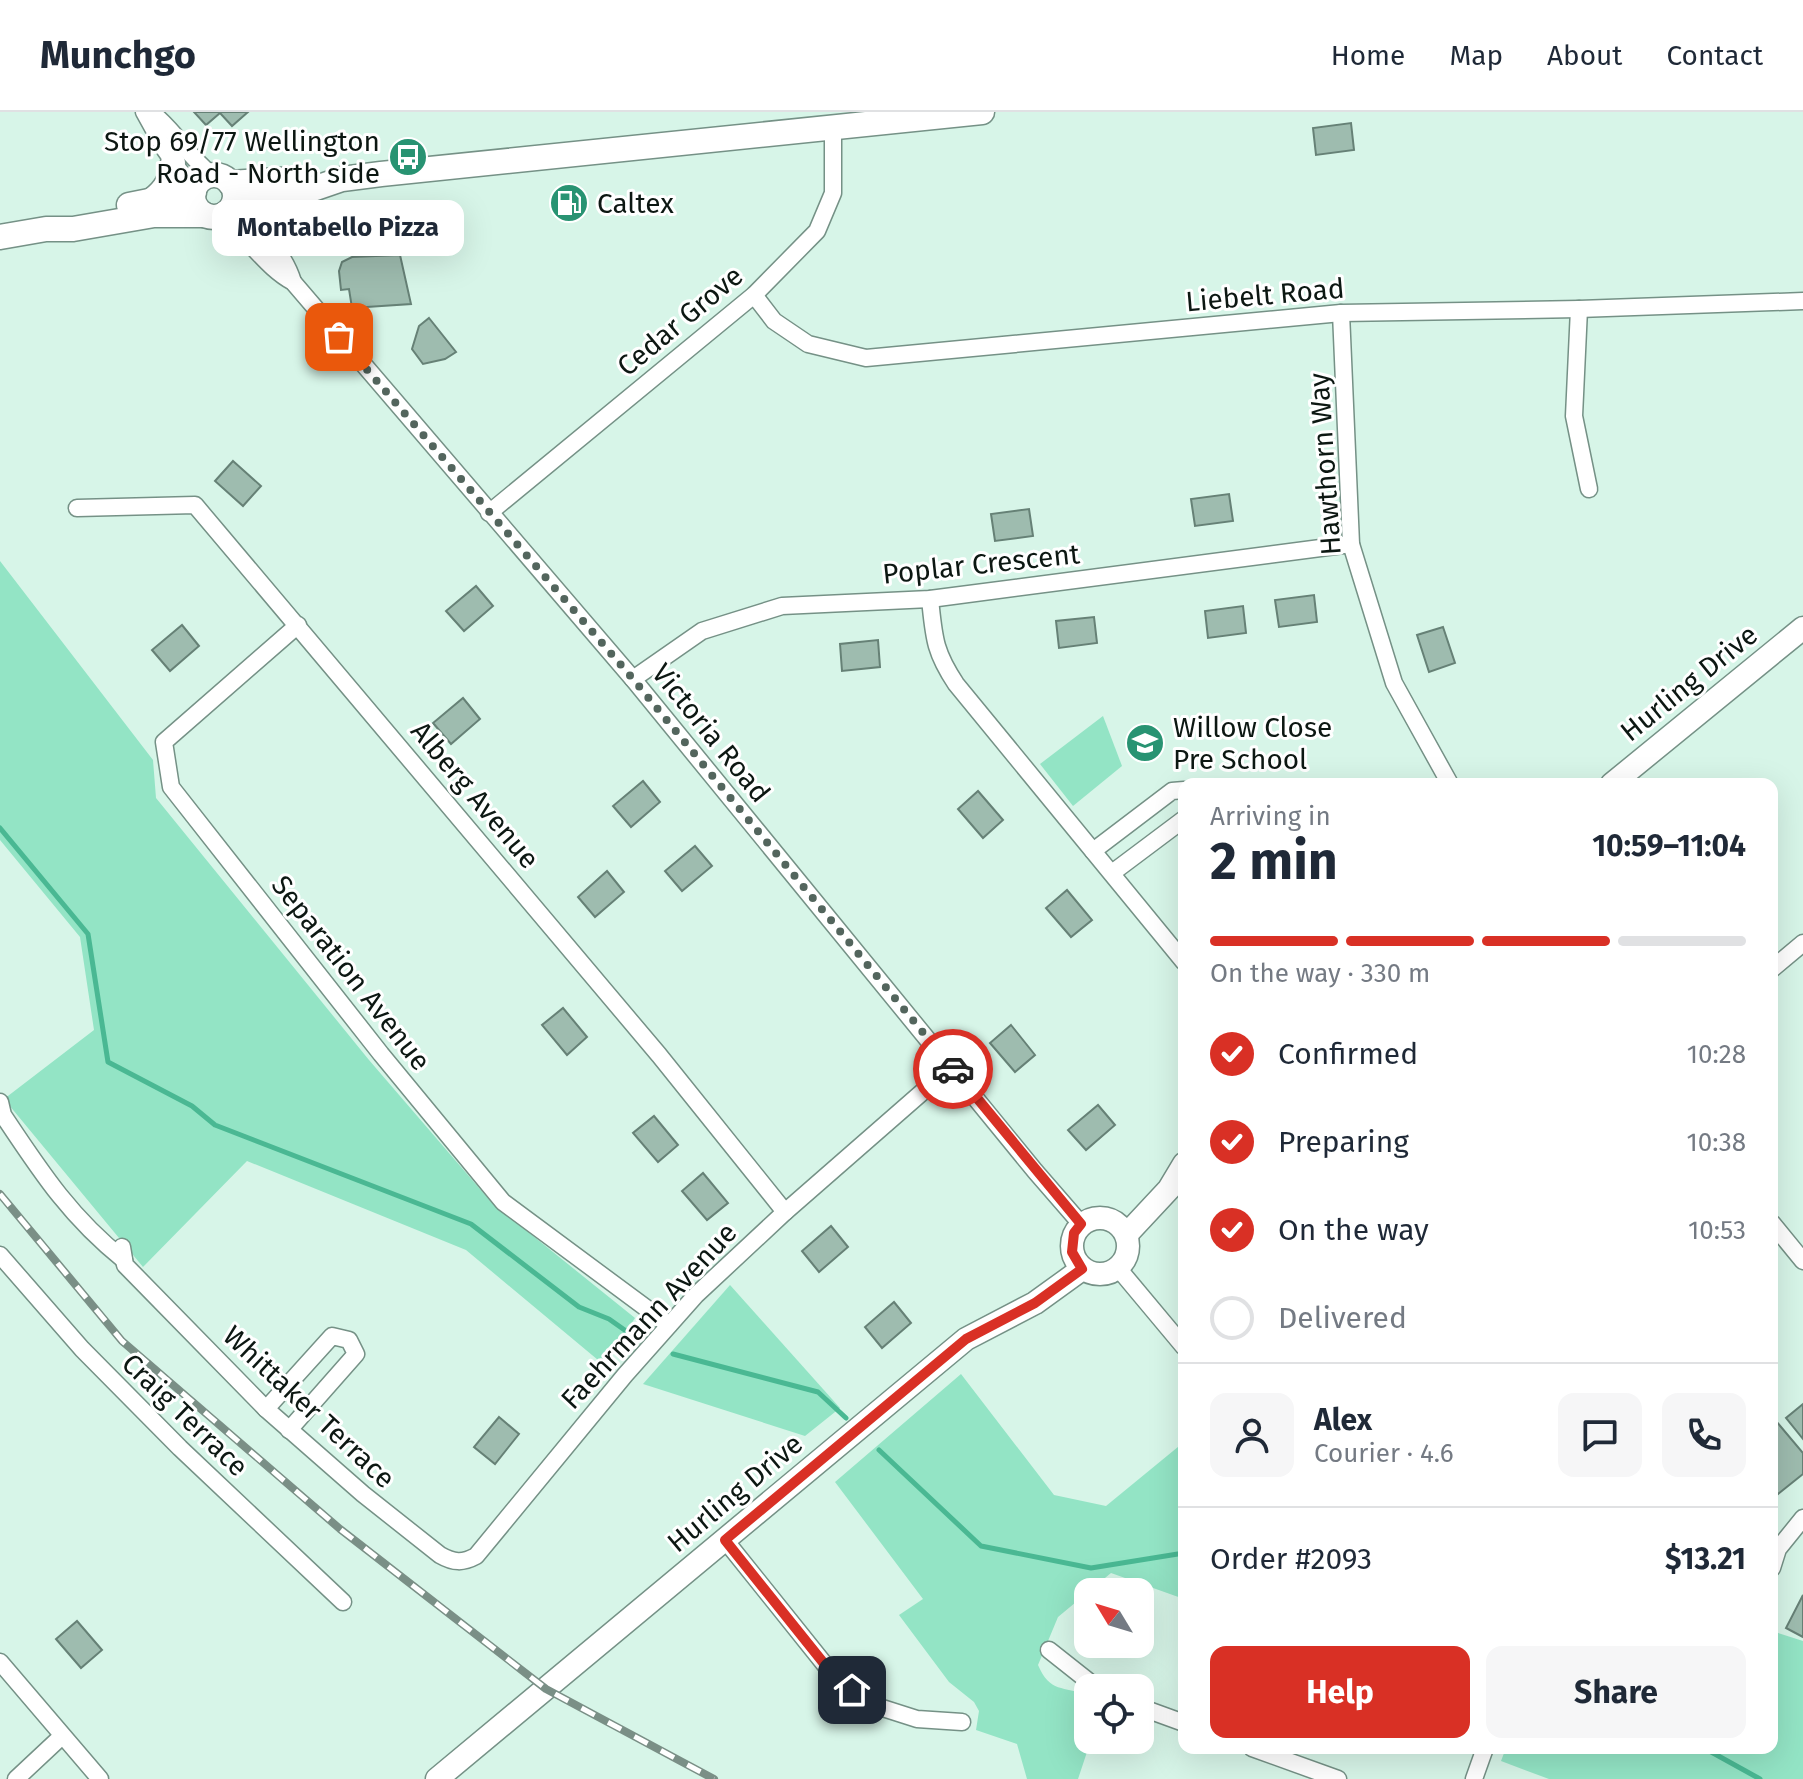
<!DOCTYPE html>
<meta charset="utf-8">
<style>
body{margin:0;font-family:"Fira Sans",sans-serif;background:#f6f6f7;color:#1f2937;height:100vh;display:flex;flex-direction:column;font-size:30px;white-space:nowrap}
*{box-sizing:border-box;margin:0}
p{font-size:26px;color:#747a83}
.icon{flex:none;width:44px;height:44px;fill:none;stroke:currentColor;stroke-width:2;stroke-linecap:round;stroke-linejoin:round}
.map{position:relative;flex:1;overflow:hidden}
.panel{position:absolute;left:1178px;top:666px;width:600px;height:976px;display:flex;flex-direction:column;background:#fff;border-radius:16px;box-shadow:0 8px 32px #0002}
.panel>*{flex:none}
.needle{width:52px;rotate:308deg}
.controls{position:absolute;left:1074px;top:1466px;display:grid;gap:16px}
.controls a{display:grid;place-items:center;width:80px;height:80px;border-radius:16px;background:#fff;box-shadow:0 8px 32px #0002;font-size:40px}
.pin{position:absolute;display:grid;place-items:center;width:68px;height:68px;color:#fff;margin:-34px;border-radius:16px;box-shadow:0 4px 12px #0006}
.courier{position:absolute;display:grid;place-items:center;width:80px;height:80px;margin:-40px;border:6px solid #d93025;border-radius:50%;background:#fff;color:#222;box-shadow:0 2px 10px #0007}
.bubble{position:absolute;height:56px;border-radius:16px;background:#fff;box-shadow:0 8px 32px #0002;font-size:26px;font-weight:700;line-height:56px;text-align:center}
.headline em{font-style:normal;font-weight:700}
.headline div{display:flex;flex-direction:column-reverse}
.headline{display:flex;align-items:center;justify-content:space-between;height:136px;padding:0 32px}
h1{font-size:52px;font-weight:700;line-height:60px}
.bar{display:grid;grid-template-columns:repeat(4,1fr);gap:12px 8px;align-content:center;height:96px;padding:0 32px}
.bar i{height:10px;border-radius:6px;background:#e0e1e3}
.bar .active{background:#d93025}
.bar p{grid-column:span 4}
.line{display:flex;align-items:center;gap:20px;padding:0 32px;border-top:2px solid #e0e1e3}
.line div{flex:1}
.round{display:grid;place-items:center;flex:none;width:84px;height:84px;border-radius:16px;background:#f6f6f7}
ol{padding:0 32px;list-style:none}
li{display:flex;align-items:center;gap:24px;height:88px}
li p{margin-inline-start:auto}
li .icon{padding:8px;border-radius:50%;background:#d93025;color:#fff;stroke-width:4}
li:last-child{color:#747a83}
li i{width:44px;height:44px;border:4px solid #e0e1e3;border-radius:50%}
.action{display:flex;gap:16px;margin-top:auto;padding:16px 32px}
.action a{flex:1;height:92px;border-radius:16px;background:#d93025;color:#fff;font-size:32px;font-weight:700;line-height:92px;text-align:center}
.action a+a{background:#f6f6f7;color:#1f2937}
header{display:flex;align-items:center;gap:48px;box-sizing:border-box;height:112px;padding:0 40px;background:#fff;border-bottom:2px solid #e0e1e3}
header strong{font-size:38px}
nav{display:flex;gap:44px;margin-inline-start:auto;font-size:28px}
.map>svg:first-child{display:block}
.green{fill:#93e4c5}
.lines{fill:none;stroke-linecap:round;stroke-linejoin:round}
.stream{stroke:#4ab893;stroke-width:5}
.building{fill:#9ebcaf;stroke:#668176;stroke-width:2}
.street-casing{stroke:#759186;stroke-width:19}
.secondary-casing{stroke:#759186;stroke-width:25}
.primary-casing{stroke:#759186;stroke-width:27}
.street{stroke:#fff;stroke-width:16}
.secondary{stroke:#fff;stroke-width:22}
.primary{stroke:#fff;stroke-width:24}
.rail-casing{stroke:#7a8f86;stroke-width:8}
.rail{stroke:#fff;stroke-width:5;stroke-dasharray:15;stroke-linecap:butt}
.done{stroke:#53655d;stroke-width:8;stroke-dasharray:0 14.4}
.route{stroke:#d93025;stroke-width:10}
.labels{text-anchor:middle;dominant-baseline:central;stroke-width:6;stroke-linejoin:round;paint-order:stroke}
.poi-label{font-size:28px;fill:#0c1712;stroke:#fff;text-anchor:start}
.street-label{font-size:28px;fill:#0c1712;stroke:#fff}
</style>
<header>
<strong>Munchgo</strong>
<nav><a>Home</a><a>Map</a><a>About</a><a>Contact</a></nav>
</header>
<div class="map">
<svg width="1803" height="1667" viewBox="0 0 1803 1667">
<rect width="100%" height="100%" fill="#d7f5e8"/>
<g class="green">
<path d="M0,449L153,648L156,686L369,948L492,1091L635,1206L604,1253L466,1138L247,1049L143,1155L4,987L94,918L80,825L0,728Z"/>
<path d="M1103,604L1122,654L1073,694L1040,652Z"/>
<path d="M730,1173L840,1296L805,1324L643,1272Z"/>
<path d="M961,1262L1054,1383L1106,1394L1184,1330V1487L1111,1461L1058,1505L1038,1553C1050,1581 1063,1574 1088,1583V1628H1091L1078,1667H1027L1017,1632L976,1618L979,1599L974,1590L949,1570L899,1503L923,1487L835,1370Z"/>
<path d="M1772,1519L1803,1529V1667H1549L1501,1649L1506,1636H1772Z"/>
</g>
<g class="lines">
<g class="stream">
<path d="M0,716L88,822L108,950L192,994L215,1013L471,1112L579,1195L609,1207L626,1219"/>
<path d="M673,1242L818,1280L846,1306"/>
<path d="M879,1338L981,1434L1091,1456L1184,1441"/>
<path d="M1704,1636L1760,1667"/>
</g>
</g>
<g class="building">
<path d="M194,0H248L232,14L220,1L206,13Z"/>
<path d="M1351,11L1354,38L1316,43L1313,16Z"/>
<path d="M400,143L411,192L352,196L349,177L341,178L339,159L342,150L352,145Z"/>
<path d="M429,206L456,240L445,247L423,252L412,237L419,214Z"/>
<path d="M233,349L261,374L243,394L215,369Z"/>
<path d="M1229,382L1233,409L1195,414L1191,387Z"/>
<path d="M1029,397L1033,424L995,429L991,402Z"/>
<path d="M476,474L493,494L464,519L446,499Z"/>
<path d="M1314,483L1317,510L1279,515L1275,488Z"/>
<path d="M1243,494L1246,521L1208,526L1205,499Z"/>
<path d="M1094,505L1097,531L1059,536L1056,509Z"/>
<path d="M182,513L199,534L170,559L152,538Z"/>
<path d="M1443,515L1455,551L1429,560L1417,523Z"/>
<path d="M878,528L880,555L842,559L840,532Z"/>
<path d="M463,586L480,607L451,632L433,611Z"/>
<path d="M643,669L660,690L631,715L613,694Z"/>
<path d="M978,679L1003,708L983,726L958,697Z"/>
<path d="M695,734L712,754L682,779L665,759Z"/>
<path d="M607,759L624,780L595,805L578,785Z"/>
<path d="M1067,778L1092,808L1071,825L1046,796Z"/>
<path d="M563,896L587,925L567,943L542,913Z"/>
<path d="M1011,913L1035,943L1015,960L990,931Z"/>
<path d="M1098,993L1115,1013L1086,1038L1068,1018Z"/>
<path d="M654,1004L678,1033L658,1050L633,1021Z"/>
<path d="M703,1061L728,1091L707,1108L682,1079Z"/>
<path d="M831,1114L848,1135L819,1160L802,1139Z"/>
<path d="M894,1190L911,1211L882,1236L865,1215Z"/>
<path d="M1803,1292V1327L1786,1306Z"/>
<path d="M499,1305L519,1322L495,1352L474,1335Z"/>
<path d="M1776,1309L1803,1341V1362L1778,1382L1772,1374V1312Z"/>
<path d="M1803,1483V1525L1786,1516Z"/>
<path d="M77,1509L102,1538L81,1556L56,1527Z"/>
</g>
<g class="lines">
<defs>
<g id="street">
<path d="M144,0L165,38L194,79"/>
<path d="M151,0C176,19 187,44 213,64"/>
<path d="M234,91C256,113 284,139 293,170"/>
<path d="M217,105C247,121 263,154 293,170L633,567L1035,1059L1081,1112"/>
<path d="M754,183L774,209L808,232L866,246L1341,201L1579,197L1803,189"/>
<path d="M1579,197L1574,304L1589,377"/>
<path d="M1341,201L1351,432L1394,571L1450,672"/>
<path d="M77,396L195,393L659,943L785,1100"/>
<path d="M489,401L754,183L817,119L833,81V16"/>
<path d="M930,487C934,525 934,539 956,572L1184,850"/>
<path d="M298,513L164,630L171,675L381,942L503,1090L669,1213"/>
<path d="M633,567L702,519L782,494L930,487L1351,432"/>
<path d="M1093,739L1172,679L1184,678"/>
<path d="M1112,761L1184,707"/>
<path d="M1772,857L1803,831"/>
<path d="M0,990L3,1003C41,1060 70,1105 124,1148"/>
<path d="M1772,1111L1803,1149"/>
<path d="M122,1135L125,1153L266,1297L363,1382L440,1443C454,1451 463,1451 476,1444L625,1263L696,1183L785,1100L951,955"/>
<path d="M0,1143L82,1237L180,1336L343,1490"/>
<path d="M1118,1156L1184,1235"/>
<path d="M266,1297L332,1224L349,1228L356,1242L289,1318"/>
<path d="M725,1428L834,1564L870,1592L917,1607L962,1610"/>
<path d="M1772,1456L1778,1437L1803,1406"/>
<path d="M1049,1538L1097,1576"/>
<path d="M0,1550L100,1667"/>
<path d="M1140,1595L1184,1611"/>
<path d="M1252,1636L1338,1667"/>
<path d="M16,1667L62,1624"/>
<path d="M1474,1667L1485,1636"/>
</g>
<g id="secondary">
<path d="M1612,672L1803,516"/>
<circle cx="1100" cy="1134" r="28"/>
<path d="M1127,1122L1169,1077L1184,1052"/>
<path d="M437,1667L966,1227L1035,1191L1082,1157"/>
</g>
<g id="primary">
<circle cx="214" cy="84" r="21"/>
<path d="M230,71L293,67"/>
<path d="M152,88C166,78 171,67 173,51"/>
<path d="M234,91L310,78L342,67L381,62L982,0"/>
<path d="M129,93L194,80"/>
<path d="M256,114L263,94L273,84"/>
<path d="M0,125L46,117H73L154,103H205"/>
</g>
</defs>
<use href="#street" class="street-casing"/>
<use href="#secondary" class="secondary-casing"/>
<use href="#primary" class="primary-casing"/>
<use href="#street" class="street"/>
<use href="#secondary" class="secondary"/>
<use href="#primary" class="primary"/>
<defs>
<path id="rail" d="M0,1082L122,1229L340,1417L546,1577L714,1667"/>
</defs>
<use href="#rail" class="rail-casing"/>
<use href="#rail" class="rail"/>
</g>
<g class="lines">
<path class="done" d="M339,225L633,567L953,957"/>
<path class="route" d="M852,1578L834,1564L725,1428L966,1227L1035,1191L1082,1157L1072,1140L1074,1121L1081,1112L953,957"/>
</g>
<defs>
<symbol id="bus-disc" viewBox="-11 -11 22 22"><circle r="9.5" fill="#289372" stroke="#fff"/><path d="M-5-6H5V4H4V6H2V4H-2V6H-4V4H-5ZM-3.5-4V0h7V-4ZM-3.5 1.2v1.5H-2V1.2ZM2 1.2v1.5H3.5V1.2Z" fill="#fff"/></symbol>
<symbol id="fuel-disc" viewBox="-11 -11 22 22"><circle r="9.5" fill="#289372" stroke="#fff"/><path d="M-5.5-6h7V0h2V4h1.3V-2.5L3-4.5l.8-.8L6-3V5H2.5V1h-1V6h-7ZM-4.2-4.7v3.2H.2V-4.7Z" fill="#fff"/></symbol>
<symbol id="school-disc" viewBox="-11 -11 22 22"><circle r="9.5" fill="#289372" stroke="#fff"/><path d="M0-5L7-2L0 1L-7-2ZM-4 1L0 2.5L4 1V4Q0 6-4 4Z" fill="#fff"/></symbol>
</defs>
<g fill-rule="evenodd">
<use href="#bus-disc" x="386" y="23" width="44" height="44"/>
<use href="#fuel-disc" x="547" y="69" width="44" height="44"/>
<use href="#school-disc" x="1123" y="609" width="44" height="44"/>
</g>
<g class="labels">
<g class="poi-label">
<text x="380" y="29" text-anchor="end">Stop 69/77 Wellington<tspan x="380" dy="32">Road - North side</tspan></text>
<text x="597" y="91">Caltex</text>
<text x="1173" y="615">Willow Close<tspan x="1173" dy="32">Pre School</tspan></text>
</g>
<g class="street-label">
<text transform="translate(1265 183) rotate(-5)">Liebelt Road</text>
<text transform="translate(680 209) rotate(-40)">Cedar Grove</text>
<text transform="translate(1325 352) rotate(-94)">Hawthorn Way</text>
<text transform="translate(981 452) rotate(-6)">Poplar Crescent</text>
<text transform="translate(1689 571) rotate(-39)">Hurling Drive</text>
<text transform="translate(711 621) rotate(51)">Victoria Road</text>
<text transform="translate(475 683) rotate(50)">Alberg Avenue</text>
<text transform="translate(351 861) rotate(52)">Separation Avenue</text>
<text transform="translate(649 1204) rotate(-47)">Faehrmann Avenue</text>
<text transform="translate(309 1295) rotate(43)">Whittaker Terrace</text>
<text transform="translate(185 1303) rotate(44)">Craig Terrace</text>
<text transform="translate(735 1381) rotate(-40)">Hurling Drive</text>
</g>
</g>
</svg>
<div class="controls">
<a><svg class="needle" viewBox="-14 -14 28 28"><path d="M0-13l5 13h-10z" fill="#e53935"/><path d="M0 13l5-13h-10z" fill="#747a83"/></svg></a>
<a><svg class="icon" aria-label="locate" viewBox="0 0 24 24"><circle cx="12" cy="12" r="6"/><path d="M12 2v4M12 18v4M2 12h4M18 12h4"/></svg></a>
</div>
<div class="pin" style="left:339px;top:225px;background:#ea580c"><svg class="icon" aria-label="bag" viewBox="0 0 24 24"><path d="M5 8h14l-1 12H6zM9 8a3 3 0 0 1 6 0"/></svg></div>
<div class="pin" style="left:852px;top:1578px;background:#1f2937"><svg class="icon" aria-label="home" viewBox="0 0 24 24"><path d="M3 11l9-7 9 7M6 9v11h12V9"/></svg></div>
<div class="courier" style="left:953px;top:957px"><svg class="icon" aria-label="car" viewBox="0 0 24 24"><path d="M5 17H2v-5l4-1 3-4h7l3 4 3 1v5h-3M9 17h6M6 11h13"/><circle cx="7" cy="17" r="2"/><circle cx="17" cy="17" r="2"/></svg></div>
<div class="bubble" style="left:212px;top:88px;width:252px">Montabello Pizza</div>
<section class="panel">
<div class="headline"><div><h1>2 min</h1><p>Arriving in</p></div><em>10:59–11:04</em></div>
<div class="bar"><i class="active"></i><i class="active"></i><i class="active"></i><i></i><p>On the way · 330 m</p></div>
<ol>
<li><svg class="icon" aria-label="check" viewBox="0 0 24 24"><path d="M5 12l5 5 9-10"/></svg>Confirmed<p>10:28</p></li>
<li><svg class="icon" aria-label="check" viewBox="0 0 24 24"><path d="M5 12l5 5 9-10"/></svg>Preparing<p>10:38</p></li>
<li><svg class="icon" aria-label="check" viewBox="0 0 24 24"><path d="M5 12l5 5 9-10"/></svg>On the way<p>10:53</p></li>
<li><i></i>Delivered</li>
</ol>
<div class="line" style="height:144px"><a class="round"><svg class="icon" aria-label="person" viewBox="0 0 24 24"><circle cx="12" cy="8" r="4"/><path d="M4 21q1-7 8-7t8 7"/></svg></a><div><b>Alex</b><p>Courier · 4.6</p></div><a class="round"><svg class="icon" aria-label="chat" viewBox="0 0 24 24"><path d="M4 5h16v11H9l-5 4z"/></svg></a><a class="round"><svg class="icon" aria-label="phone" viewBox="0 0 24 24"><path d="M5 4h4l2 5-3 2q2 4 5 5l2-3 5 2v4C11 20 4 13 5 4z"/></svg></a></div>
<div class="line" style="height:104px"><div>Order #2093</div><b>$13.21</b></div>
<div class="action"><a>Help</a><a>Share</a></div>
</section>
</div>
